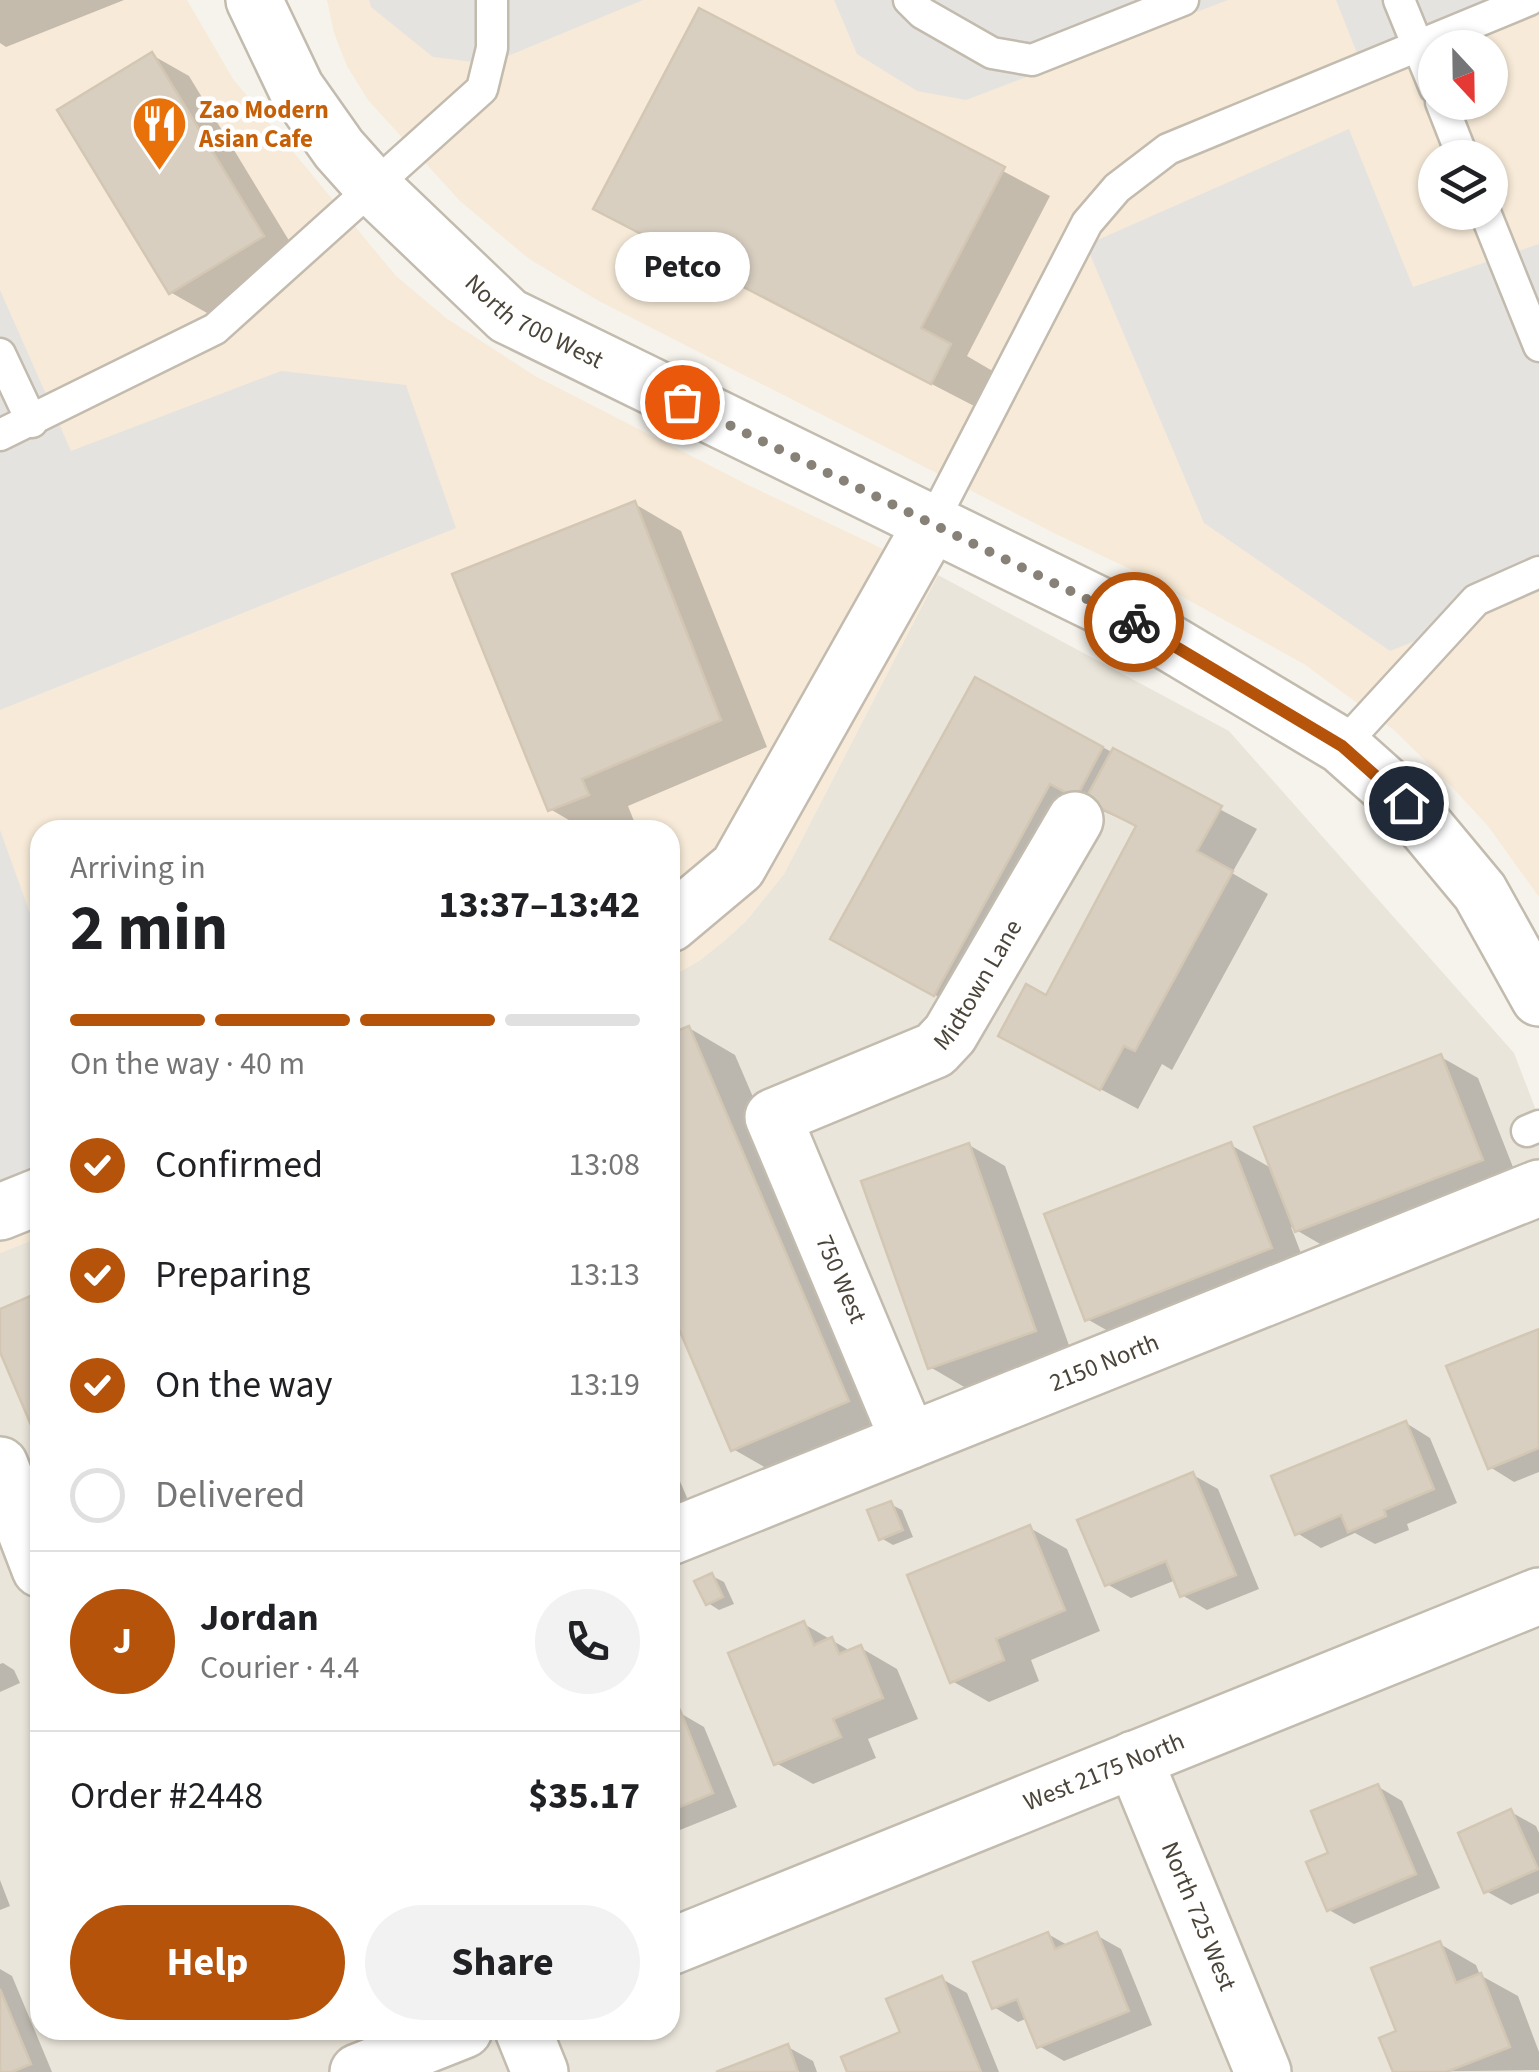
<!DOCTYPE html>
<meta charset="utf-8">
<style>
body{margin:0;font-family:"Source Sans 3",sans-serif;background:#f2f2f2;color:#202124;height:100vh;display:flex;flex-direction:column;font-size:38px;white-space:nowrap}
*{box-sizing:border-box;margin:0}
p{font-size:32px;color:#757577}
.icon{flex:none;width:55px;height:55px;fill:none;stroke:currentColor;stroke-width:2;stroke-linecap:round;stroke-linejoin:round}
.map{position:relative;flex:1;overflow:hidden}
.details{position:absolute;left:30px;top:820px;width:650px;height:1220px;display:flex;flex-direction:column;background:#fff;border-radius:30px;box-shadow:0 2px 8px #0004}
.details>*{flex:none}
.needle{width:65px;rotate:158deg}
.buttons{position:absolute;left:1418px;top:30px;display:grid;gap:20px}
.buttons a{display:grid;place-items:center;width:90px;height:90px;border-radius:50%;background:#fff;box-shadow:0 2px 8px #0004;font-size:50px}
.pin{position:absolute;display:grid;place-items:center;width:85px;height:85px;color:#fff;margin:-42px;border:5px solid #fff;border-radius:50%;box-shadow:0 2px 10px #0007}
.courier{position:absolute;display:grid;place-items:center;width:100px;height:100px;margin:-50px;border:8px solid #b45309;border-radius:50%;background:#fff;color:#222;box-shadow:0 2px 12px #0007}
.bubble{position:absolute;height:70px;border-radius:35px;background:#fff;box-shadow:0 2px 8px #0004;font-size:32px;font-weight:700;line-height:70px;text-align:center}
.head em{font-style:normal;font-weight:700}
.head div{display:flex;flex-direction:column-reverse}
.head{display:flex;align-items:center;justify-content:space-between;height:170px;padding:0 40px}
h1{font-size:65px;font-weight:700;line-height:75px}
.bar{display:grid;grid-template-columns:repeat(4,1fr);gap:15px 10px;align-content:center;height:120px;padding:0 40px}
.bar i{height:12px;border-radius:8px;background:#e0e0e0}
.bar .current{background:#b45309}
.bar p{grid-column:span 4}
.line{display:flex;align-items:center;gap:25px;padding:0 40px;border-top:2px solid #e0e0e0}
.line div{flex:1}
.round{display:grid;place-items:center;flex:none;width:105px;height:105px;border-radius:52px;background:#f2f2f2}
ol{padding:0 40px;list-style:none}
li{display:flex;align-items:center;gap:30px;height:110px}
li p{margin-inline-start:auto}
li .icon{padding:10px;border-radius:50%;background:#b45309;color:#fff;stroke-width:4}
li:last-child{color:#757577}
li i{width:55px;height:55px;border:5px solid #e0e0e0;border-radius:50%}
.action{display:flex;gap:20px;margin-top:auto;padding:20px 40px}
.action a{flex:1;height:115px;border-radius:60px;background:#b45309;color:#fff;font-size:40px;font-weight:700;line-height:115px;text-align:center}
.action a+a{background:#f2f2f2;color:#202124}
.map>svg:first-child{display:block}
.residential{fill:#eae5da}
.commercial{fill:#f7ead8;fill-rule:evenodd}
.parking{fill:#e5e3e0}
.shadow{fill:#0003}
.building{fill:#d8cfc1;stroke:#d3c7b4;stroke-width:2.5}
.lines{fill:none;stroke-linecap:round;stroke-linejoin:round}
.service-casing{stroke:#c2bbae;stroke-width:35}
.minor-casing{stroke:#c2bbae;stroke-width:60}
.tertiary-casing{stroke:#c2bbae;stroke-width:60}
.service{stroke:#fff;stroke-width:30}
.minor{stroke:#fff;stroke-width:55}
.tertiary{stroke:#fff;stroke-width:55}
.done{stroke:#878178;stroke-width:10;stroke-dasharray:0 18}
.route{stroke:#b45309;stroke-width:12}
.labels{text-anchor:middle;dominant-baseline:central;stroke-width:9;stroke-linejoin:round;paint-order:stroke}
.food-label{font-size:25px;font-weight:bold;fill:#c56008;stroke:#fff;text-anchor:start}
.street-label{font-size:25px;fill:#4b4439;stroke:#fff}
</style>
<div class="map">
<svg width="1539" height="2072" viewBox="0 0 1539 2072">
<rect width="100%" height="100%" fill="#f6f3ec"/>
<path class="residential" d="M938,575L1229,731L1514,1053L1539,1118V2072H0V1253L40,1237V2030H670V977L699,961L724,941L746,921L784,874Z"/>
<g class="commercial">
<path d="M0,0H187L233,79L396,276L446,318L535,376L748,485L938,575L784,874L746,921L724,941L699,961L670,977V830H40V1237L0,1253Z"/>
<path d="M327,0H1539V897L1488,826L1451,786L1394,730L1304,664L1143,575L1058,535L597,300L528,258L460,201L368,100L347,66L334,33ZM1435,48H1490V102H1435ZM1435,158H1490V212H1435Z"/>
</g>
<g class="parking">
<path d="M369,0H643L489,64L433,57L371,7Z"/>
<path d="M834,0H1228L966,100L917,91L857,54Z"/>
<path d="M1336,0H1539V12L1368,81Z"/>
<path d="M1349,129L1413,287L1539,244V592L1390,651L1204,523L1086,245Z"/>
<path d="M0,290L71,451L281,371L406,385L456,528L0,710Z"/>
<path d="M0,830L40,941V1215L0,1230Z"/>
</g>
<g class="shadow">
<path d="M0,0H124L6,47L0,43Z"/>
<path d="M700,11L1050,196L967,356L996,373L978,408L643,235Z"/>
<path d="M152,55L189,76L299,257L207,313L170,292Z"/>
<path d="M635,504L681,531L767,747L628,806L634,821L612,830H586L550,809Z"/>
<path d="M976,680L1257,829L1232,873L1268,894L1172,1070L1162,1064L1138,1109L1038,1056L1047,998L1139,827L1098,809L981,1020L880,965Z"/>
<path d="M689,1028L735,1055L894,1427L780,1476L733,1449L670,1302V1036Z"/>
<path d="M1441,1057L1478,1078L1518,1180L1334,1252L1291,1227L1307,1269L1124,1340L1087,1319L1231,1145L1273,1169Z"/>
<path d="M969,1145L1005,1166L1071,1351L966,1388L930,1367Z"/>
<path d="M1539,1331V1472L1514,1482L1490,1467Z"/>
<path d="M1406,1423L1430,1438L1457,1503L1407,1524L1409,1530L1375,1544L1355,1533L1321,1548L1297,1533Z"/>
<path d="M670,1458L694,1514L670,1524Z"/>
<path d="M1193,1475L1218,1489L1259,1589L1207,1610L1182,1595L1176,1580L1131,1598L1107,1584Z"/>
<path d="M890,1504L902,1510L913,1537L893,1545L881,1538Z"/>
<path d="M1030,1528L1067,1549L1100,1631L1031,1660L1039,1681L989,1702L952,1681Z"/>
<path d="M712,1576L724,1582L734,1604L719,1610L708,1603Z"/>
<path d="M804,1624L852,1652L861,1648L897,1669L918,1719L868,1739L876,1758L813,1784L776,1763Z"/>
<path d="M3,1663L14,1670L20,1683L0,1692V1664Z"/>
<path d="M680,1713L704,1727L737,1807L670,1834V1717Z"/>
<path d="M1377,1786L1402,1801L1440,1888L1354,1924L1329,1910L1332,1854Z"/>
<path d="M1511,1812L1536,1826L1539,1833V1893L1511,1905L1486,1891Z"/>
<path d="M0,1880L10,1906L0,1910Z"/>
<path d="M1048,1934L1069,1946L1096,1935L1121,1949L1152,2025L1064,2061L1039,2046L1028,2018L1018,2022L994,2007Z"/>
<path d="M1440,1944L1476,1965L1480,1975L1518,1996L1539,2052V2070L1395,2072L1399,2033Z"/>
<path d="M0,1969L12,1976L52,2072H0Z"/>
<path d="M942,1979L967,1993L999,2072H850L903,2034Z"/>
<path d="M88,2030H127L104,2039Z"/>
<path d="M143,2030H168L153,2036Z"/>
<path d="M788,2047L813,2061L817,2072H723Z"/>
</g>
<g class="building">
<path d="M699,8L1005,167L921,328L951,344L931,384L593,209Z"/>
<path d="M152,52L264,236L169,294L57,110Z"/>
<path d="M635,501L721,720L582,779L589,795L548,811L452,574Z"/>
<path d="M975,677L1103,747L1076,798L1050,784L934,996L830,939Z"/>
<path d="M1113,748L1222,806L1197,851L1233,871L1135,1051L1124,1046L1100,1090L998,1036L1026,984L1046,995L1136,826L1085,800Z"/>
<path d="M689,1026L849,1401L731,1451L670,1308V1034Z"/>
<path d="M1441,1054L1483,1160L1295,1232L1254,1127Z"/>
<path d="M1231,1142L1272,1248L1085,1321L1044,1214Z"/>
<path d="M969,1143L1036,1331L928,1369L861,1181Z"/>
<path d="M40,1292V1446L0,1352V1309Z"/>
<path d="M1539,1329V1448L1488,1469L1446,1366Z"/>
<path d="M1406,1421L1434,1489L1384,1510L1386,1516L1348,1532L1341,1515L1295,1535L1271,1476Z"/>
<path d="M1193,1472L1236,1575L1180,1597L1166,1561L1105,1586L1077,1520Z"/>
<path d="M891,1501L903,1530L879,1540L867,1510Z"/>
<path d="M1030,1525L1065,1610L996,1639L1004,1660L950,1683L907,1575Z"/>
<path d="M712,1573L723,1597L706,1605L694,1581Z"/>
<path d="M804,1621L814,1645L832,1637L839,1654L861,1645L883,1698L833,1719L841,1737L774,1765L728,1653Z"/>
<path d="M680,1710L713,1793L670,1811V1714Z"/>
<path d="M1378,1784L1416,1874L1327,1911L1306,1862L1328,1853L1311,1811Z"/>
<path d="M1511,1809L1538,1869L1484,1893L1458,1833Z"/>
<path d="M1048,1932L1055,1949L1097,1932L1129,2011L1037,2048L1017,1999L992,2009L973,1962Z"/>
<path d="M1440,1941L1456,1983L1481,1973L1510,2047L1446,2072H1393L1379,2038L1396,2031L1371,1968Z"/>
<path d="M942,1976L981,2072H847L841,2057L900,2032L886,1999Z"/>
<path d="M0,1989L31,2064L12,2072H0Z"/>
<path d="M788,2044L798,2072H716Z"/>
</g>
<g class="lines">
<defs>
<g id="service">
<path d="M909,0L922,13L992,53L1032,60L1183,0"/>
<path d="M1399,0L1435,88"/>
<path d="M1441,102L1463,158"/>
<path d="M1485,212L1539,346"/>
<path d="M0,354L32,422"/>
<path d="M0,435L215,329L482,89L492,48V0"/>
<path d="M931,525L1087,223L1117,188L1168,149L1529,0"/>
<path d="M1342,746L1476,600L1539,572"/>
<path d="M1527,1131L1539,1126"/>
</g>
<g id="minor">
<path d="M670,924L738,867L931,525"/>
<path d="M0,1212L40,1196"/>
<path id="s1" d="M909,1441L773,1117L935,1050L950,1034L1075,820"/>
<path d="M0,1465L40,1569"/>
<path id="s2" d="M670,1537L1539,1188"/>
<path id="s3" d="M1134,1759L1263,2072"/>
<path id="s4" d="M670,1947L1539,1596"/>
<path d="M523,2030L540,2072"/>
<path d="M358,2072L464,2030"/>
</g>
<g id="tertiary">
<path id="s5" d="M254,0L296,88L339,149L373,187L508,316L1138,624L1342,746L1406,803L1480,892L1539,998"/>
</g>
</defs>
<use href="#service" class="service-casing"/>
<use href="#minor" class="minor-casing"/>
<use href="#tertiary" class="tertiary-casing"/>
<use href="#service" class="service"/>
<use href="#minor" class="minor"/>
<use href="#tertiary" class="tertiary"/>
</g>
<g class="lines">
<path class="done" d="M682,402L1134,622"/>
<path class="route" d="M1134,622L1342,746L1406,803"/>
</g>
<defs>
<symbol id="restaurant-pin" viewBox="-11 -11 22 30"><path d="M0 17L-7.5 6A9.5 9.5 0 1 1 7.5 6Z" fill="#e8710a" stroke="#fff"/><path d="M-5-6h1v4h1v-4h1v4h1v-4h1v5L-1.5 .5V6h-2V.5L-5-1ZM5-6V6H3V1.5H1.5Q1.5-4 5-6Z" fill="#fff"/></symbol>
</defs>
<g fill-rule="evenodd">
<use href="#restaurant-pin" x="128" y="92" width="63" height="86"/>
</g>
<g class="labels">
<g class="food-label">
<text x="199" y="110">Zao Modern<tspan x="199" dy="29">Asian Cafe</tspan></text>
</g>
<g class="street-label">
<text stroke="none"><textPath href="#s5" startOffset="435">North 700 West</textPath></text>
<text stroke="none"><textPath href="#s1" startOffset="605">Midtown Lane</textPath></text>
<text transform="translate(841 1279) rotate(67)">750 West</text>
<text stroke="none"><textPath href="#s2" startOffset="468">2150 North</textPath></text>
<text stroke="none"><textPath href="#s4" startOffset="468">West 2175 North</textPath></text>
<text stroke="none"><textPath href="#s3" startOffset="170">North 725 West</textPath></text>
</g>
</g>
</svg>
<div class="buttons">
<a><svg class="needle" viewBox="-14 -14 28 28"><path d="M0-13l5 13h-10z" fill="#e53935"/><path d="M0 13l5-13h-10z" fill="#757577"/></svg></a>
<a><svg class="icon" aria-label="layers" viewBox="0 0 24 24"><path d="M12 4l9 5-9 5-9-5zM3 14l9 5 9-5"/></svg></a>
</div>
<div class="pin" style="left:682px;top:402px;background:#ea580c"><svg class="icon" aria-label="bag" viewBox="0 0 24 24"><path d="M5 8h14l-1 12H6zM9 8a3 3 0 0 1 6 0"/></svg></div>
<div class="pin" style="left:1406px;top:803px;background:#1f2937"><svg class="icon" aria-label="home" viewBox="0 0 24 24"><path d="M3 11l9-7 9 7M6 9v11h12V9"/></svg></div>
<div class="courier" style="left:1134px;top:622px"><svg class="icon" aria-label="bike" viewBox="0 0 24 24"><circle cx="6" cy="16" r="4"/><circle cx="18" cy="16" r="4"/><path d="M6 16l4-8h5l3 8M10 8l3 8H6M13 5h3"/></svg></div>
<div class="bubble" style="left:615px;top:232px;width:135px">Petco</div>
<section class="details">
<div class="head"><div><h1>2 min</h1><p>Arriving in</p></div><em>13:37–13:42</em></div>
<div class="bar"><i class="current"></i><i class="current"></i><i class="current"></i><i></i><p>On the way · 40 m</p></div>
<ol>
<li><svg class="icon" aria-label="check" viewBox="0 0 24 24"><path d="M5 12l5 5 9-10"/></svg>Confirmed<p>13:08</p></li>
<li><svg class="icon" aria-label="check" viewBox="0 0 24 24"><path d="M5 12l5 5 9-10"/></svg>Preparing<p>13:13</p></li>
<li><svg class="icon" aria-label="check" viewBox="0 0 24 24"><path d="M5 12l5 5 9-10"/></svg>On the way<p>13:19</p></li>
<li><i></i>Delivered</li>
</ol>
<div class="line" style="height:180px"><b class="round" style="background:#b45309;color:#fff">J</b><div><b>Jordan</b><p>Courier · 4.4</p></div><a class="round"><svg class="icon" aria-label="phone" viewBox="0 0 24 24"><path d="M5 4h4l2 5-3 2q2 4 5 5l2-3 5 2v4C11 20 4 13 5 4z"/></svg></a></div>
<div class="line" style="height:130px"><div>Order #2448</div><b>$35.17</b></div>
<div class="action"><a>Help</a><a>Share</a></div>
</section>
</div>
